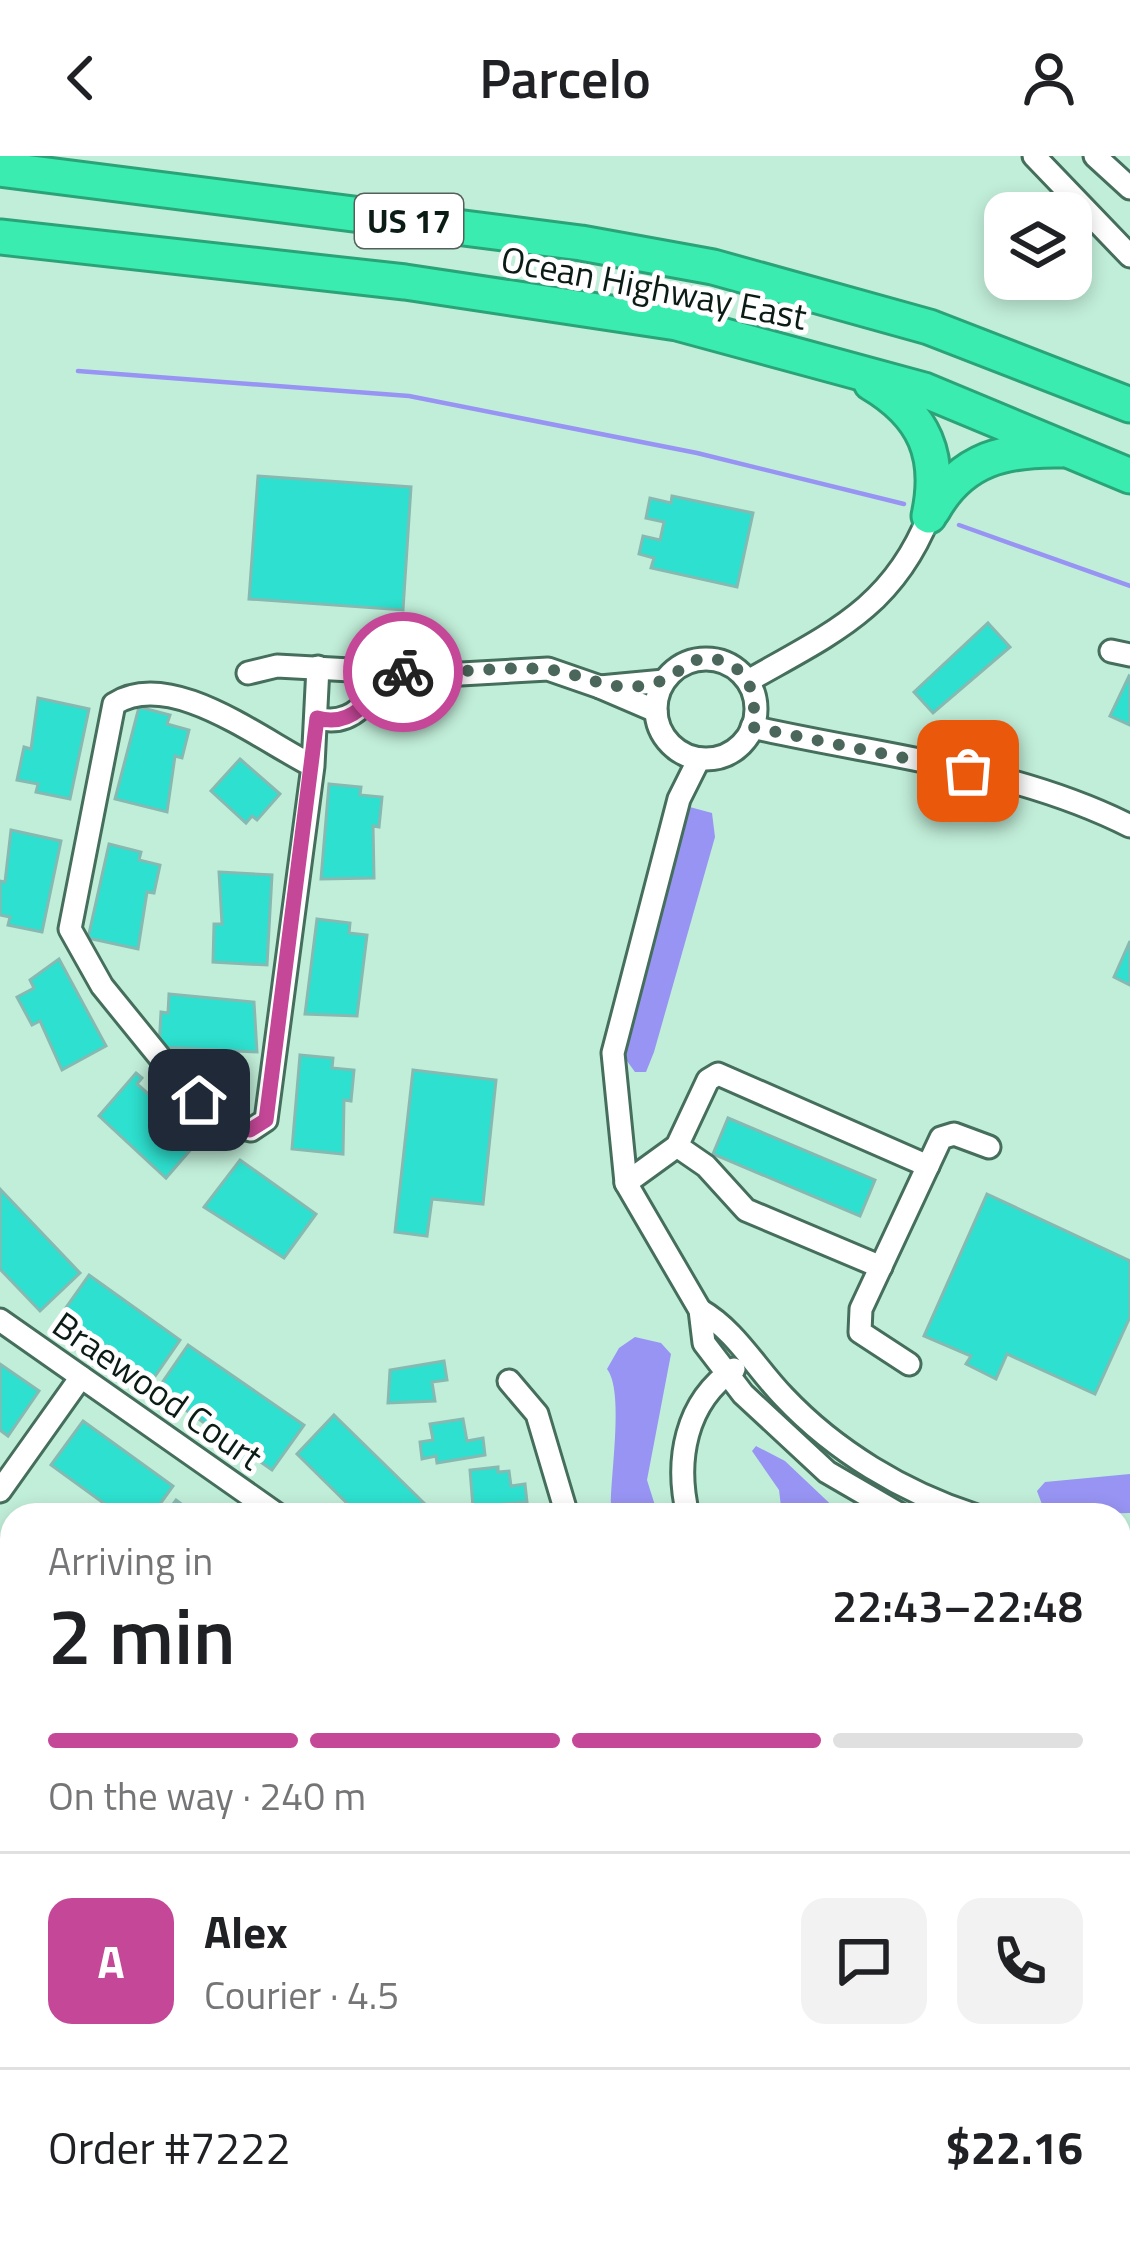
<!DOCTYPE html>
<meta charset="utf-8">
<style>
body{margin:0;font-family:"Titillium Web",sans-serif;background:#f2f2f2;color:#202124;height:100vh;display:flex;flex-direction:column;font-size:45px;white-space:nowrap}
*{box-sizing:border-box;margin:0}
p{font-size:39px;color:#757577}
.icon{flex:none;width:66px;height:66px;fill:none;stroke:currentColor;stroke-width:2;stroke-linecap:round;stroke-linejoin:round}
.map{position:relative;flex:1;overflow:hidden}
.panel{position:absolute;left:0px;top:1347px;width:1131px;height:744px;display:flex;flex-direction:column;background:#fff;border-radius:36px 36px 0 0;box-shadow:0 6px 18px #0003}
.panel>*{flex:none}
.fabs{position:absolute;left:984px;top:36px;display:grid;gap:24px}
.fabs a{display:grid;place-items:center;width:108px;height:108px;border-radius:24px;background:#fff;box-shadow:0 6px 18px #0003;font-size:60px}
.pin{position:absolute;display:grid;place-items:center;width:102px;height:102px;color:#fff;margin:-51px;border-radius:24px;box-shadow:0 6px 18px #0006}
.courier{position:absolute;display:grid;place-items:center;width:120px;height:120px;margin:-60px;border:9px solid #c54898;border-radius:50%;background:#fff;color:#222;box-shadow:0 3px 15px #0007}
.head em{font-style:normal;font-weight:600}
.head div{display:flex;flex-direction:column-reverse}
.head{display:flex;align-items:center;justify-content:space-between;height:204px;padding:0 48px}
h1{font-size:78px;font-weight:600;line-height:90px}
.bar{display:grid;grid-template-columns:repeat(4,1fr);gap:18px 12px;align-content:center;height:144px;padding:0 48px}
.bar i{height:15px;border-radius:9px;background:#e0e0e0}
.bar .on{background:#c54898}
.bar p{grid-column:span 4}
.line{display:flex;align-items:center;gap:30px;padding:0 48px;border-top:3px solid #e0e0e0}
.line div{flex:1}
.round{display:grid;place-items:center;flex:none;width:126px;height:126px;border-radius:24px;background:#f2f2f2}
header{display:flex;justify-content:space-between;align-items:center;height:156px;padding:0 48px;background:#fff;font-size:54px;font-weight:600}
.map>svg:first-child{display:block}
.built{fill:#aee2c9}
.water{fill:#9894f3}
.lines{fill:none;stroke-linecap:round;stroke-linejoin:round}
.stream{stroke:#9894f3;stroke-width:4.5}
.building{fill:#2ee0cf;stroke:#86b9b1;stroke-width:3}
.minor-casing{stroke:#456e5c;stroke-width:27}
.highway-casing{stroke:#2aa379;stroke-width:39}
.minor{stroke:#fff;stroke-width:21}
.highway{stroke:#3aecaf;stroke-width:33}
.done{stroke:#4b665a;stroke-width:12;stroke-dasharray:0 21.6}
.route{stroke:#c54898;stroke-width:15}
.labels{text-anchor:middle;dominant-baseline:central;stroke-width:10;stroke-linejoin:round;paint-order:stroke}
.shield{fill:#fff;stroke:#54605b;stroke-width:3}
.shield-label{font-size:33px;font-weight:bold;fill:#0b1c15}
.street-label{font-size:36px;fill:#0b1c15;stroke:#fff}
</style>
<header><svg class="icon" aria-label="back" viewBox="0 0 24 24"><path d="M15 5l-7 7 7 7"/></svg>Parcelo<svg class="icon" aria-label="person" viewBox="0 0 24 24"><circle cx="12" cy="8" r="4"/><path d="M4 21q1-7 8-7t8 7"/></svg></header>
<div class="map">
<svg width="1130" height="2091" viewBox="0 0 1130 2091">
<rect width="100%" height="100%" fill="#c1eed9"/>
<path class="built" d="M1119,1411H1130V1515L1119,1507Z"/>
<g class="water">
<path d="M686,650L712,657L715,681L654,896L646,916H635L619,894Z"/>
<path d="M635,1181L661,1187L671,1198L647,1324L658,1359H616L611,1348C611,1315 624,1235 607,1213L619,1192Z"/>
<path d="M756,1290L785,1305L842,1359H782L779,1334L752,1295Z"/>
<path d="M1130,1318V1357L1046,1359L1037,1335L1045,1326Z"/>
<path d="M0,1682L12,1690V1766L0,1754Z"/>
<path d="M12,1944V1993L0,2006V1956Z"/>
</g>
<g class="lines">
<g class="stream">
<path d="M78,215L409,240L697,297L904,348"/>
<path d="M959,369L1130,430"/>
</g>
</g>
<g class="building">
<path d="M258,320L411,331L403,454L249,443Z"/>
<path d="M672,340L753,357L737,431L651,412L654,402L639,398L643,380L660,384L664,366L646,362L650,342L671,347Z"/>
<path d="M988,467L1010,491L933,557L914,536Z"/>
<path d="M1129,520L1130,521V569L1110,560Z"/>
<path d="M38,542L89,553L70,643L36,636L38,628L17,624L24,591L31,593Z"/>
<path d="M139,551L170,559L167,568L189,574L182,602L175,600L167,656L115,643Z"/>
<path d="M240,603L280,638L257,664L252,660L246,667L211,635Z"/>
<path d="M329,628L361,631L360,639L382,641L379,671L373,670L374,722L321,723Z"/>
<path d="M11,674L61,685L42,776L8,769L10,761L0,759V725L5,726Z"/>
<path d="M109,688L141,696L139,704L160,709L154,737L147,736L138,793L88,782Z"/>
<path d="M219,716L272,719L267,809L213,806L214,768H222Z"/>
<path d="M317,763L350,767L349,777L367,779L357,860L305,858Z"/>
<path d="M1130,785V829L1114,821Z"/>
<path d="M59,803L106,890L62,914L40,865L32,869L17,841L34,832L30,824Z"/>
<path d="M169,838L254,846L257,896L159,891L161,856L168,857Z"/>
<path d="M300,899L333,902L332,912L354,914L351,945L344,944L343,998L292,993Z"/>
<path d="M413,914L496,924L483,1048L432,1043L427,1080L395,1076Z"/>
<path d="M136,917L142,922L137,928L200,983L166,1022L99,960Z"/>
<path d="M728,962L875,1024L860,1060L713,998Z"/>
<path d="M240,1004L316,1058L284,1102L204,1051Z"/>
<path d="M0,1033L80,1117L40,1155L0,1113Z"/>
<path d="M987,1038L1130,1105V1161L1095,1238L1007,1198L996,1223L966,1208L971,1200L924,1180Z"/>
<path d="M89,1119L180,1184L149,1229L58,1163Z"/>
<path d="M188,1189L304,1269L272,1314L157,1234Z"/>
<path d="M444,1205L447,1224L432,1226L435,1245L388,1247L390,1214Z"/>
<path d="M0,1208L39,1235L8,1280L0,1274Z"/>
<path d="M334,1259L428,1351L420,1359H359L297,1298Z"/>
<path d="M463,1263L467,1285L483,1282L485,1299L437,1307L436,1300L422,1303L420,1286L433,1284L430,1268Z"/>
<path d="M83,1265L173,1330L152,1359H120L51,1309Z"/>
<path d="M498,1311V1316L509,1315L511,1330L525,1328L527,1346L473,1351L470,1314Z"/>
<path d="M176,1344L196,1359H165Z"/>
<path d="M12,1368V1403L0,1395Z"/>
<path d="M9,1500L12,1527L0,1544V1512Z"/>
<path d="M1130,1567V1589L1119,1596V1574Z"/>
<path d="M0,1788L12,1799L0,1812Z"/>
<path d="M1130,2070V2091H1107L1124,2085L1123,2071Z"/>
<path d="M61,2079H107L111,2085L103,2091H70Z"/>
<path d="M261,2079H288L277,2091Z"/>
<path d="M315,2079H335L351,2090L307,2091Z"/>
<path d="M503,2079H541L530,2088L524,2082L514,2091Z"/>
<path d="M664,2079H687L693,2088L653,2091Z"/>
<path d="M780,2079H798L806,2091H763Z"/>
<path d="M811,2079H850L853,2084L838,2091L832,2080L816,2089Z"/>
<path d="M998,2079L1004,2091H984L980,2081Z"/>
<path d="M1030,2079H1049L1051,2091H1017L1016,2084Z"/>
<path d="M1062,2079H1096L1098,2091H1063Z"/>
</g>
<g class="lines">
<defs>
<g id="minor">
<path d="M1034,0L1130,100"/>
<path d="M1095,0L1130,32"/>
<path d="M1111,495L1130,499"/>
<circle cx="706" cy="553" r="50"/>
<path d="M248,517L277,510L443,519L548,513L600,531"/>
<path d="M748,525C830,478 892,453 929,360"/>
<path d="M656,555L600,531L664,525"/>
<path d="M317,562C353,572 371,543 387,515"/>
<path d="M752,571C879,600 1013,611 1130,670"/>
<path d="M699,603L679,643L613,897L626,1027L700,1154L704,1187L743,1238L827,1316L901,1359"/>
<path d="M313,610C258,582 170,512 114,548L70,773L102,830L175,920L224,968L251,974L266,964L313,610L318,511"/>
<path d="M677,990L706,1010L746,1054L881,1111"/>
<path d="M626,1027L677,990L708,924L718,918L928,1010"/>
<path d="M700,1154C736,1175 755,1211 784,1241C835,1295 903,1336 974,1359"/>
<path d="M0,1164L278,1359"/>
<path d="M909,1208L860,1176L861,1153L941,982L954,978L989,991"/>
<path d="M509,1225L537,1258L567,1359"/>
<path d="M0,1335L81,1221"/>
<path d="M688,1359C675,1305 685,1246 734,1213"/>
<path d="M1119,1390L1130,1388"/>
<path d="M0,1454L12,1462"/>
<path d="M0,1635L12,1643"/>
<path d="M1119,1736L1130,1817"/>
<path d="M0,1903L12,1891"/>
<path d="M1119,2007L1130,1998"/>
<path d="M1119,2037L1130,2041"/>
<path d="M0,2050L12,2038"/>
<path d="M447,2079L459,2091"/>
<path d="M608,2079L617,2091"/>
<path d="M183,2091H206"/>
<path d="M895,2091L912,2079"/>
</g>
<g id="highway">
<path d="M0,13L581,87L713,111L929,171L1130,249"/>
<path d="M0,81L405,126L677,167L924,234L1130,320"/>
<path d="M871,227C925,259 942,300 929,360"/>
<path d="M933,354C962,302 1006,293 1062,294"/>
</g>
</defs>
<use href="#minor" class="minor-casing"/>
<use href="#highway" class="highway-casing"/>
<use href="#minor" class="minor"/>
<use href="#highway" class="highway"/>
</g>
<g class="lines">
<path class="done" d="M403,516C450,519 496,510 543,513C584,516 614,542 661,525C683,517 691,496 719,504C751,513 758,543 752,571L968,615"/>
<path class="route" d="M199,944L224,968L250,974L266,964L317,562C353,572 371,544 387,515L403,516"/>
</g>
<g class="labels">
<rect class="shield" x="355" y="38" width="108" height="54" rx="9"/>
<g class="shield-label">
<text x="409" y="65">US 17</text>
</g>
<g class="street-label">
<text transform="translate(654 131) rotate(11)">Ocean Highway East</text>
<text transform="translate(158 1234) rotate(35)">Braewood Court</text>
</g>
</g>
</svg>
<div class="fabs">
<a><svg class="icon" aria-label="layers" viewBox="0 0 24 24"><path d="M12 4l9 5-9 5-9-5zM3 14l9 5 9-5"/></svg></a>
</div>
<div class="pin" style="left:968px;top:615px;background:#ea580c"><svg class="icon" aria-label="bag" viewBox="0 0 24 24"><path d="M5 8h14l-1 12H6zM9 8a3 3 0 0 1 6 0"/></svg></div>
<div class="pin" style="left:199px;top:944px;background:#1f2937"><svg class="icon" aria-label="home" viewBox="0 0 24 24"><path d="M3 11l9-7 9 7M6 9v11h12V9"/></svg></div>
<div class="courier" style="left:403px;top:516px"><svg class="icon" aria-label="bike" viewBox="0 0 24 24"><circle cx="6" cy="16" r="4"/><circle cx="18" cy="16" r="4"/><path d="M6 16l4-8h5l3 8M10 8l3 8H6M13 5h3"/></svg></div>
<section class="panel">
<div class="head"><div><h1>2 min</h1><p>Arriving in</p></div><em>22:43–22:48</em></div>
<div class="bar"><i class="on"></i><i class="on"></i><i class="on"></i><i></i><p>On the way · 240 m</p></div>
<div class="line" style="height:216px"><b class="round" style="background:#c54898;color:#fff">A</b><div><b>Alex</b><p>Courier · 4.5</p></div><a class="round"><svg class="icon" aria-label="chat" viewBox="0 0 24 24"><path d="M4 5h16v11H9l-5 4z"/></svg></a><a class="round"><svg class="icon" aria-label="phone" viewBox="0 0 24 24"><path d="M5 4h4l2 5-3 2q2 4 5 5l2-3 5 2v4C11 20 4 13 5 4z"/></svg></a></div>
<div class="line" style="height:156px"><div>Order #7222</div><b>$22.16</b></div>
</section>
</div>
